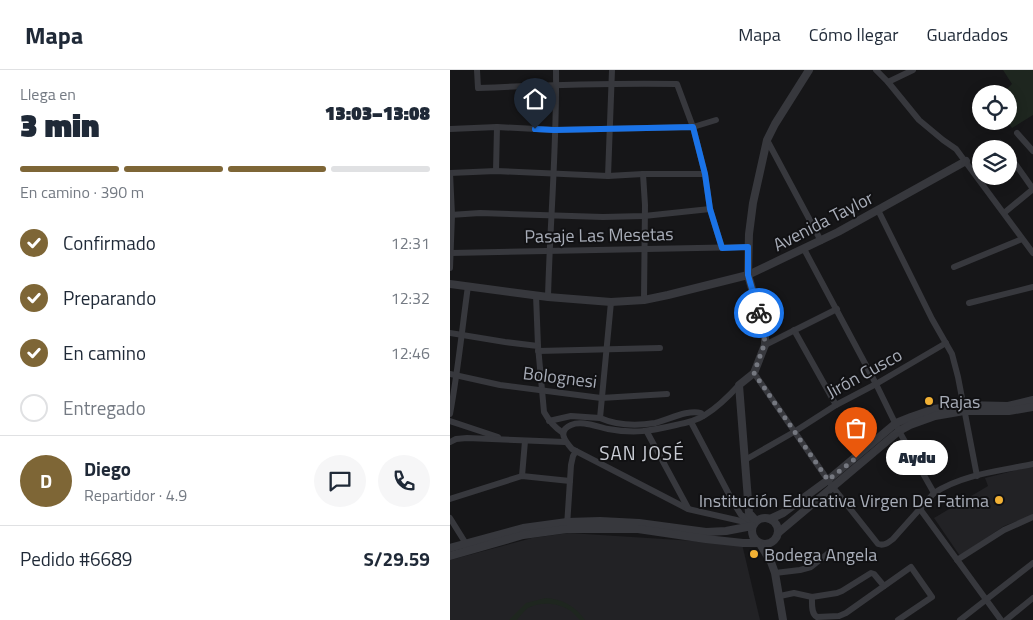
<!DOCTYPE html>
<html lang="es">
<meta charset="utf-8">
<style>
body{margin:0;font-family:"Titillium Web",sans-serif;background:#f6f6f7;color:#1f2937;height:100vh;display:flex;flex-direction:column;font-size:19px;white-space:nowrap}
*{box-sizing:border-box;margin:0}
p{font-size:16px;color:#747a83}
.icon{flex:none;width:28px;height:28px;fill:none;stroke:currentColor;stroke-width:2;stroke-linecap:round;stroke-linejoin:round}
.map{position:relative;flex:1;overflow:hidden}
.drawer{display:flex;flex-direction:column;background:#fff;width:450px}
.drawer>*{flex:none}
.fabs{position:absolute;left:522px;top:15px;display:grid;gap:10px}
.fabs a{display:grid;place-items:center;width:45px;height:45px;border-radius:50%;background:#fff;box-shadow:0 2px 12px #0003;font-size:25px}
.pin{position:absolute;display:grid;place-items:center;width:42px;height:42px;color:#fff;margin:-51px -21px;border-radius:50% 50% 50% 0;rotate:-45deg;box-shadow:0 0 5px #0007}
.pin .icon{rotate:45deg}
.courier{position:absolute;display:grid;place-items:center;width:50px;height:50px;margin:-25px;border:4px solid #1a73e8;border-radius:50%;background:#fff;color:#222;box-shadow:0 1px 6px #0007}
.bubble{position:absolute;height:35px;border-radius:18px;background:#fff;box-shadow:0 2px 12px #0003;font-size:16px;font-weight:800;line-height:35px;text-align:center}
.overview em{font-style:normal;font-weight:800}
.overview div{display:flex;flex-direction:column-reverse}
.overview{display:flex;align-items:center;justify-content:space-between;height:85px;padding:0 20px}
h1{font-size:32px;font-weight:800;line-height:38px}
.bar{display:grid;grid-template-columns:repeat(4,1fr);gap:8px 5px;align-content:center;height:60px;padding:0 20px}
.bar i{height:6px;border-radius:4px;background:#e0e1e3}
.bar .current{background:#7e6636}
.bar p{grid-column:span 4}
.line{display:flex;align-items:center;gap:12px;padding:0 20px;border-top:1px solid #e0e1e3}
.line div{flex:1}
.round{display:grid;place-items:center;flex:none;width:52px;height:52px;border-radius:26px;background:#f6f6f7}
ol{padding:0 20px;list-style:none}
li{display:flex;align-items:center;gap:15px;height:55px}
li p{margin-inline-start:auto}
li .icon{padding:5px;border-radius:50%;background:#7e6636;color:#fff;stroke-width:4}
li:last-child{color:#747a83}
li i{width:28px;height:28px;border:2px solid #e0e1e3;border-radius:50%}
header{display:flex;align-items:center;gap:30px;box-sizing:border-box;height:70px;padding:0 25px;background:#fff;border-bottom:1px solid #e0e1e3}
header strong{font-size:24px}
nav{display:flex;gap:28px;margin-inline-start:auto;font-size:18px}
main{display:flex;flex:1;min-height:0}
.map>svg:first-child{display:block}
.built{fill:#222225}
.green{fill:#1e261f}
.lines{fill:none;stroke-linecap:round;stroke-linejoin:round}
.minor{stroke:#37383d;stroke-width:6}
.tertiary{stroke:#37383d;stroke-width:8}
.done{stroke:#757880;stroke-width:5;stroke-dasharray:0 9}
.route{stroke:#1a73e8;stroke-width:6}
.poi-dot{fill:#f2b134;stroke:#111113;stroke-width:2}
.labels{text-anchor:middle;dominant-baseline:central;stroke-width:4;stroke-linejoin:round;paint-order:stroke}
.street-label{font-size:18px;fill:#a8adb8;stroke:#111113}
.poi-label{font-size:18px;fill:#a8adb8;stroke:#111113;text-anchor:start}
.neighbourhood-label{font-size:19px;letter-spacing:1px;fill:#c9ccd4;stroke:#111113}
</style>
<header>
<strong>Mapa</strong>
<nav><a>Mapa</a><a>Cómo llegar</a><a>Guardados</a></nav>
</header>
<main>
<section class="drawer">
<div class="overview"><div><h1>3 min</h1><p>Llega en</p></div><em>13:03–13:08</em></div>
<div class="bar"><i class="current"></i><i class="current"></i><i class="current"></i><i></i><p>En camino · 390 m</p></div>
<ol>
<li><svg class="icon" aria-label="check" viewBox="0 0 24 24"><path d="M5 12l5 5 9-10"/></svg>Confirmado<p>12:31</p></li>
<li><svg class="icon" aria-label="check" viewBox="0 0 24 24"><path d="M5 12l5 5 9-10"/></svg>Preparando<p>12:32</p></li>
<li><svg class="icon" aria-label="check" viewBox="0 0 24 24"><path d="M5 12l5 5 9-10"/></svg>En camino<p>12:46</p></li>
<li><i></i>Entregado</li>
</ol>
<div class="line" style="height:90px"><b class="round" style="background:#7e6636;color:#fff">D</b><div><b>Diego</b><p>Repartidor · 4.9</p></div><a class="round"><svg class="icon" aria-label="chat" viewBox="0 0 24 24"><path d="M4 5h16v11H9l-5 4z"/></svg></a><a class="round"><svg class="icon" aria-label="phone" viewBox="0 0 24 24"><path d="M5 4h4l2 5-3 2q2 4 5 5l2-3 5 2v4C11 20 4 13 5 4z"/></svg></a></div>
<div class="line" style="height:65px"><div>Pedido #6689</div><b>S/29.59</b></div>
</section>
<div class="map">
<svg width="583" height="550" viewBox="0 0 583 550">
<rect width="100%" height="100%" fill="#161618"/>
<g class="built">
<path d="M583,396V445L554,456L510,486L484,448L538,416L535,408Z"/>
<path d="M119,463L292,474L310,550H0V490L82,468Z"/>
</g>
<g class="green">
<path d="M553,0H583V45L562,58L557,51H559V24H552L562,14Z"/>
<path d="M96,528C113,529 125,536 135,550H130C127,547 124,544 121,541C110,533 90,531 78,538C74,541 70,546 67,550H59L76,533Z"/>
</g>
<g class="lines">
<g class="minor">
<path d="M27,0L28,18C95,15 160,13 227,14L243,57L255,104L260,139L272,178"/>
<path d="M426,0L438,12L469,50L493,70L506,79L583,183"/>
<path d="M438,12L463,0"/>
<path d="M0,59L47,57L105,60L243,57L266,50"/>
<path d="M567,63L583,81"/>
<path d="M317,70L371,171"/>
<path d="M550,73L555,79"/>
<path d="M559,85L583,119"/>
<path d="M46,101L47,57"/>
<path d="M0,103L46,101L158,106L193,104H255"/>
<path d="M193,104L195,135L194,230"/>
<path d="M158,106L162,0"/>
<path d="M428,140L482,249L502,284L508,307L527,406"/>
<path d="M554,143L583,119"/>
<path d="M0,145L30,143L153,147L194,146L260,139"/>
<path d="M354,179L426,314L449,361L484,423"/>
<path d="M1,183L298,177"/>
<path d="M504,197L572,169"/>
<path d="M0,198L2,145L0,103"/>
<path d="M86,225L88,276L94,342C99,351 104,357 113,363"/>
<path d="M98,227C100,151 107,76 106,0"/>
<path d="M161,232L150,348C166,355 187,356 205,353C218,350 238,339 251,343L253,346"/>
<path d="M519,233L583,217"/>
<path d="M344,260L386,335"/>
<path d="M0,263L55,272L88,276"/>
<path d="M315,275L387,239"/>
<path d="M88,281L210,278"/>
<path d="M304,303L382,416L428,474C434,476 438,473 443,469L484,423C513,404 550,401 583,394"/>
<path d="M0,304L50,315L151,328L217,324"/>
<path d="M289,315C279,326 268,337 255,345C246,351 236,353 226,355C200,361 185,364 158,359C147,357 132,350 121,355C107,361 115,371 122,379L238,439L304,454"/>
<path d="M0,344C8,301 12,259 18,216"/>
<path d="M0,351L48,367"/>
<path d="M99,351L121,346L150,348"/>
<path d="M241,352L283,432L291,445L302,451"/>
<path d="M197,362L238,438"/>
<path d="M0,372L6,369L17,368L115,372"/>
<path d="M295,390L344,362L386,335L426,314L496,273"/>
<path d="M72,406L75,371"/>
<path d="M0,429L72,406L120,411"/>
<path d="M470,439L551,550"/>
<path d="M0,448L18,477"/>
<path d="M117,456L121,395L123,386L126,381"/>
<path d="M507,490L554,460L583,447"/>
<path d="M325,503L350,500L361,497L381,481"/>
<path d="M330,526L344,523L362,527L387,523L392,521L421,503L424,504L434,516"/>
<path d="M362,527C362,534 361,544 367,547L389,546L396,543L461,497L482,527L448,550"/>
<path d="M510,550L583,493"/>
<path d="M556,550L583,528"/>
</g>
<g class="tertiary">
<path d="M0,214L98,227L161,232L194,230L218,225L298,205L388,162L516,91"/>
<circle cx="315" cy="461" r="13"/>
<path d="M320,449L333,443L378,410L446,353L461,347L484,339L513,335L558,336L583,330"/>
<path d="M306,451L299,443L289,315L304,303L315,275V263L298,205L299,164L303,133L317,70L325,54L359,0"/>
<path d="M328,463L449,361L460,355L485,346L514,341H559L583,337"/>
<path d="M310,474L321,492L325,503L333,550"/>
<path d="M0,478L73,458L117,452L150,451L189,453L256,462L276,461L302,456"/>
<path d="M0,486L73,465L117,459H188L256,469L293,473H308"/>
</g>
</g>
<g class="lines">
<path class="done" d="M309,243L315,263L314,275L304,303L378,410L406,388"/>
<path class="route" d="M85,59L104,60L243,57L255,104L260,139L272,178L298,177V205L309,243"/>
</g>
<g class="poi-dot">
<circle cx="479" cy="331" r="5"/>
<circle cx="549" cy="430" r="5"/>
<circle cx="304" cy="484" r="5"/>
</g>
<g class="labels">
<g class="street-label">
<text transform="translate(373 151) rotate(-27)">Avenida Taylor</text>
<text transform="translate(149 165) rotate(-1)">Pasaje Las Mesetas</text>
<text transform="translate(414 303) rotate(-29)">Jirón Cusco</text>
<text transform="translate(110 307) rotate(7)">Bolognesi</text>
</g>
<g class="poi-label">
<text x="489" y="331">Rajas</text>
<text x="539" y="430" text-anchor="end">Institución Educativa Virgen De Fatima</text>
<text x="314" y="484">Bodega Angela</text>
</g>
<g class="neighbourhood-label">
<text x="192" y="382">SAN JOSÉ</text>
</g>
</g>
</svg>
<div class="fabs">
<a><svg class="icon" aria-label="locate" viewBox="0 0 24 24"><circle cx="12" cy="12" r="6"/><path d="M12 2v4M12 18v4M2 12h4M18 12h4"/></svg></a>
<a><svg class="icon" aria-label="layers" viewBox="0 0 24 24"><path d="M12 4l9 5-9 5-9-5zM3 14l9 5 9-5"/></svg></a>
</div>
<div class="pin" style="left:406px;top:388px;background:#ea580c"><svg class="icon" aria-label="bag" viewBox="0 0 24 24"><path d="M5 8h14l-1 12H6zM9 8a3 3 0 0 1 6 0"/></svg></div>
<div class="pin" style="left:85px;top:59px;background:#1f2937"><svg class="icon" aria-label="home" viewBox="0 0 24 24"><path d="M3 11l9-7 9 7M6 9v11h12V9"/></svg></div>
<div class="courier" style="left:309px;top:243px"><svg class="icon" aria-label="bike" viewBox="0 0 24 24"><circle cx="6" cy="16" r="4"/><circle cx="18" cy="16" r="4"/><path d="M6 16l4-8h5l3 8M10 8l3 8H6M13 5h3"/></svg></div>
<div class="bubble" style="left:436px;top:370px;width:62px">Aydu</div>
</div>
</main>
